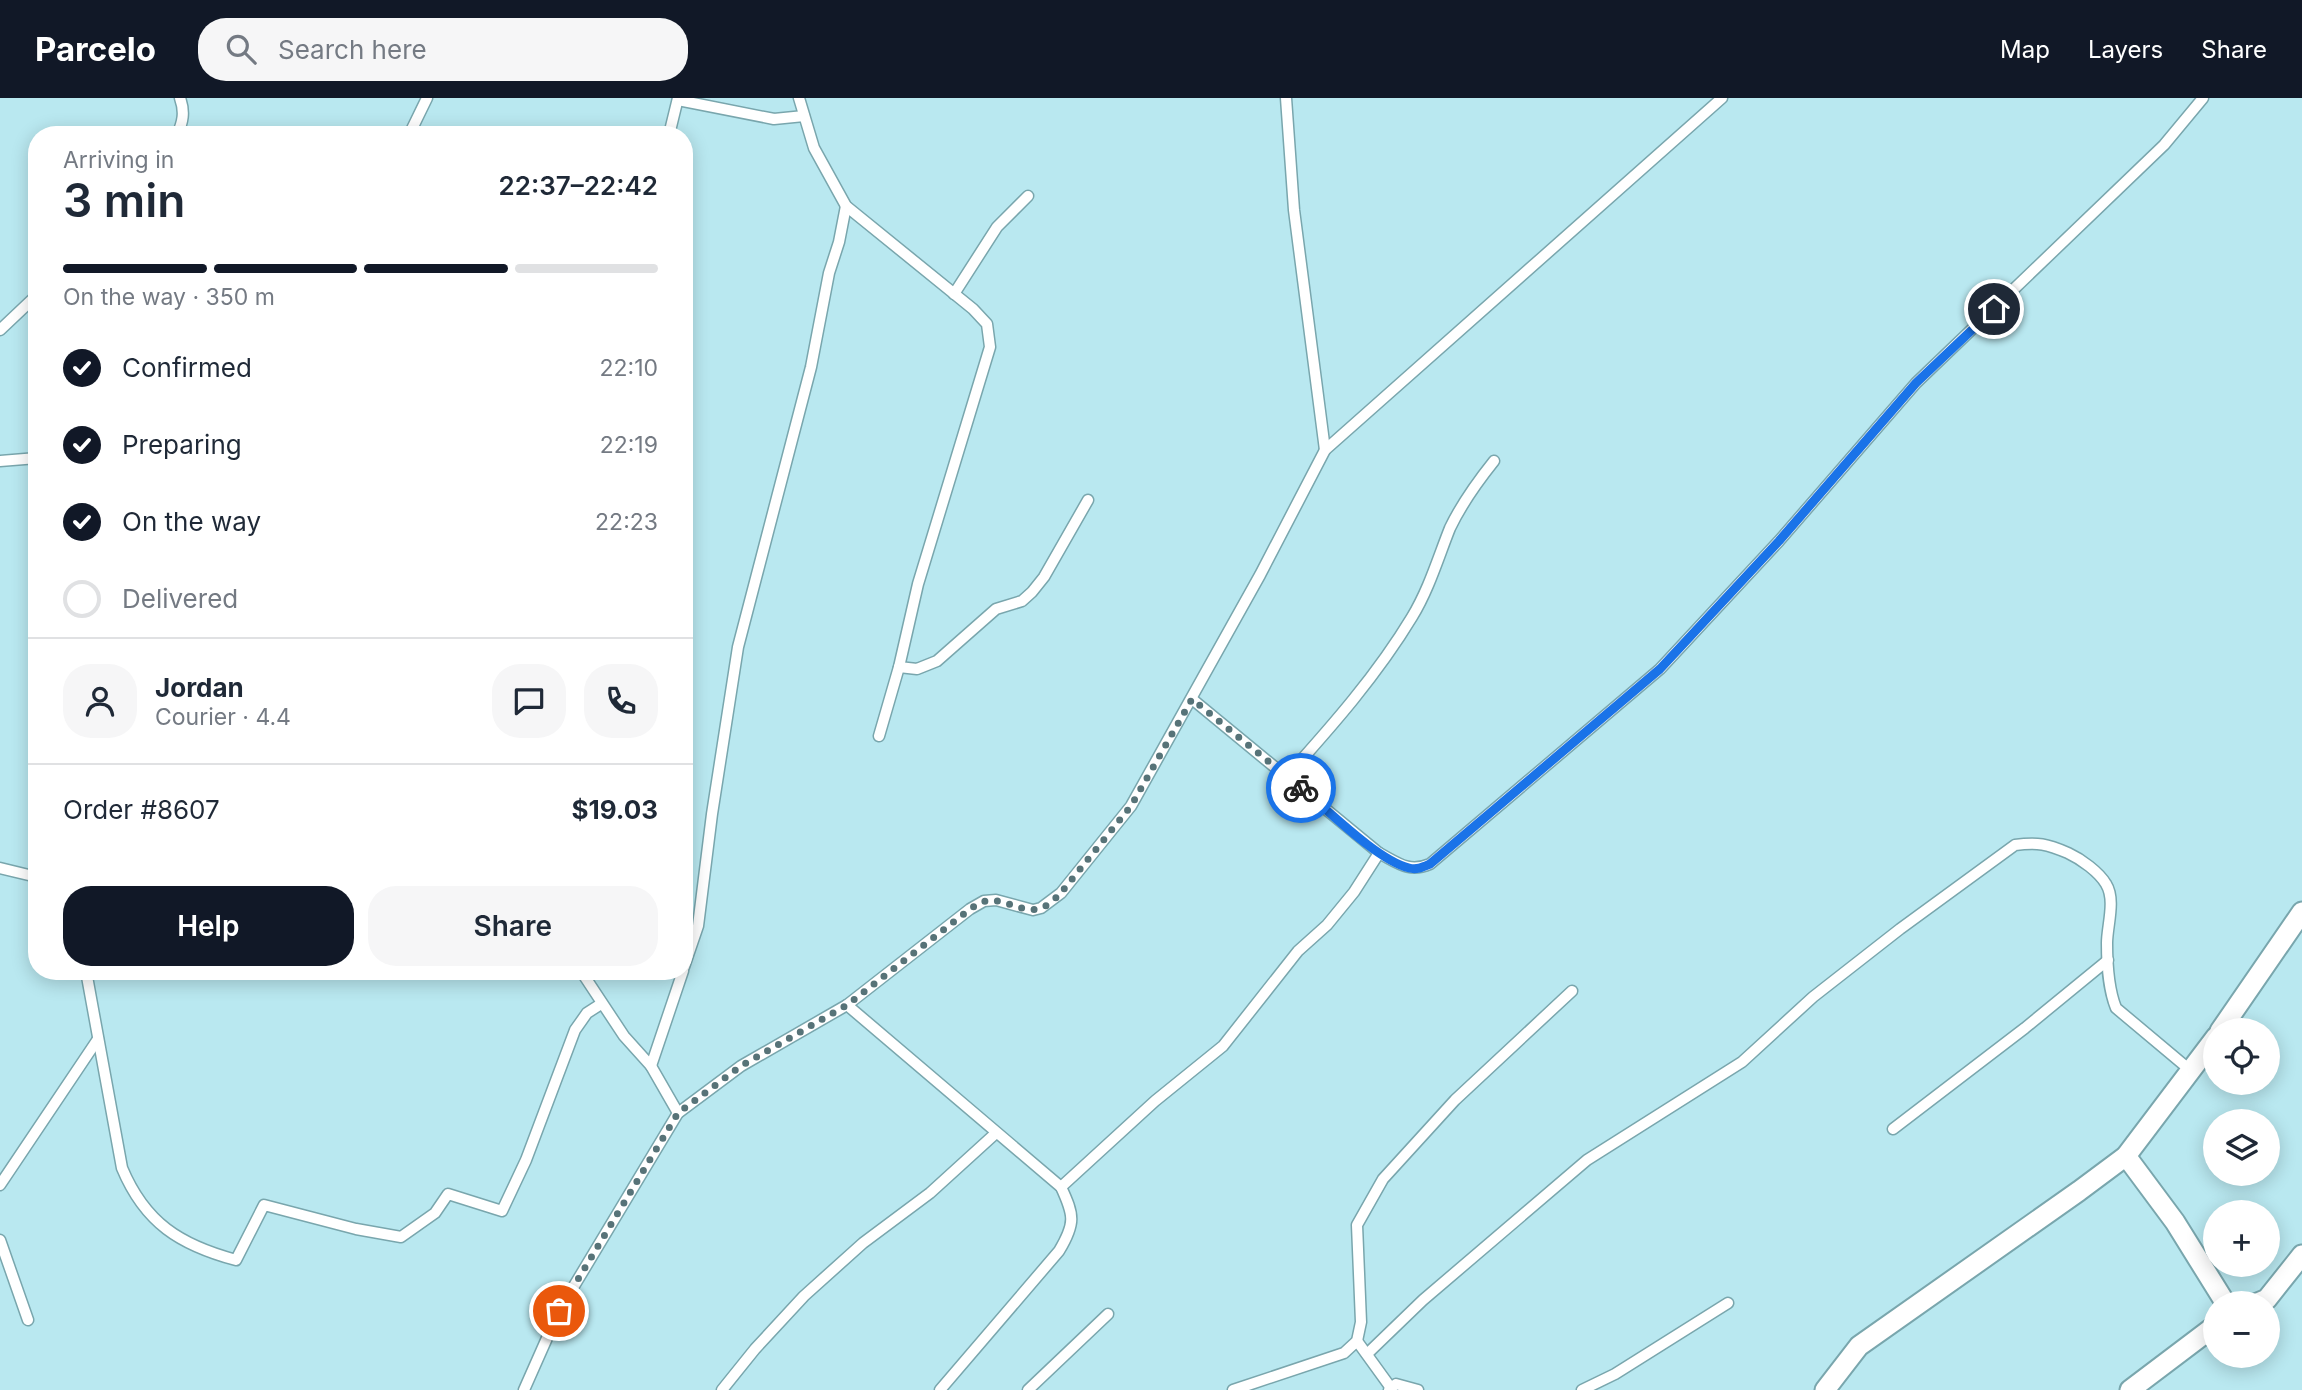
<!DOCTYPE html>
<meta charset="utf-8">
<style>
body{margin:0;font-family:Inter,sans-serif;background:#f6f6f7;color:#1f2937;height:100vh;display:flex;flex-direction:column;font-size:26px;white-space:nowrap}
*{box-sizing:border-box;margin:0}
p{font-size:23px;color:#747a83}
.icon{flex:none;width:38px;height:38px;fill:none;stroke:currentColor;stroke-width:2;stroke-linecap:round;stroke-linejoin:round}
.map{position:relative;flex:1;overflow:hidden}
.panel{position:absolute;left:28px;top:28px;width:665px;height:854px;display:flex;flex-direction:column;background:#fff;border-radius:28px;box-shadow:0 4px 18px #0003}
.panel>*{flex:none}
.buttons{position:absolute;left:2203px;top:920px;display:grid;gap:14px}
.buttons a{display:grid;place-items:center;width:77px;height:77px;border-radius:50%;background:#fff;box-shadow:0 4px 18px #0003;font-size:35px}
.pin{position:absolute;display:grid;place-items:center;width:60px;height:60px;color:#fff;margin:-30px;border:4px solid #fff;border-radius:50%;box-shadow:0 2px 7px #0007}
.courier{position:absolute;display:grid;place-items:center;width:70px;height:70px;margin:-35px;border:5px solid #1a73e8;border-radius:50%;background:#fff;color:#222;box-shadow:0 2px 9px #0007}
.head em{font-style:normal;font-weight:600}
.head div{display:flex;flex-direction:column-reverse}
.head{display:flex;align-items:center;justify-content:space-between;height:119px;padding:0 35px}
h1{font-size:46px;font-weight:600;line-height:52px}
.bar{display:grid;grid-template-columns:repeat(4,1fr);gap:10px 7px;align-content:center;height:84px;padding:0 35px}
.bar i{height:9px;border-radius:5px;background:#e0e1e3}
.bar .current{background:#111827}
.bar p{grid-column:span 4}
.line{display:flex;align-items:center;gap:18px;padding:0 35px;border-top:2px solid #e0e1e3}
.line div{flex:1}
.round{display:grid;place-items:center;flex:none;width:74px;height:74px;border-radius:28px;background:#f6f6f7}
ol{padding:0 35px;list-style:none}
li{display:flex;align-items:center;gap:21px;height:77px}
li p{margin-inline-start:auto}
li .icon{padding:7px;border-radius:50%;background:#111827;color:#fff;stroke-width:4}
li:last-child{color:#747a83}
li i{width:38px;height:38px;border:4px solid #e0e1e3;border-radius:50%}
.action{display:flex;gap:14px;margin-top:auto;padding:14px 35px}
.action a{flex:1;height:80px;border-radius:28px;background:#111827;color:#fff;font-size:28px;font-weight:600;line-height:80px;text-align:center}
.action a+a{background:#f6f6f7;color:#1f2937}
header{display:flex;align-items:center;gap:42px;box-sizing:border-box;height:98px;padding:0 35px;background:#111827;color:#fff}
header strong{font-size:33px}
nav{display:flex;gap:38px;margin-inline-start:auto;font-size:24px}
.search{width:490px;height:63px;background:#f6f6f7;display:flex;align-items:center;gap:18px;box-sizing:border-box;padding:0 24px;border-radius:28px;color:#747a83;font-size:26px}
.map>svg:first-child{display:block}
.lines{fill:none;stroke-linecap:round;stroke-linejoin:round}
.service-casing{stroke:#79a6ad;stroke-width:13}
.minor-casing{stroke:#79a6ad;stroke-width:23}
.service{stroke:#fff;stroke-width:10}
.minor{stroke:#fff;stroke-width:19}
.done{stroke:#577378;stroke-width:7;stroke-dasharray:0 12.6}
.route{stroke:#1a73e8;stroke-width:9}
</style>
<header>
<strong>Parcelo</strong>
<div class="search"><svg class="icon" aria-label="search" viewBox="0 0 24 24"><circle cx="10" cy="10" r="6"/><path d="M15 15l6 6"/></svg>Search here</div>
<nav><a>Map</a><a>Layers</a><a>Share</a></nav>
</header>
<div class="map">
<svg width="2302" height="1292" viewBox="0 0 2302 1292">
<rect width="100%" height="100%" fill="#b9e8f0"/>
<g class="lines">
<defs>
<g id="service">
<path d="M799,0L814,50L846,108L973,211L987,226L990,249L918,486L899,569L879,638"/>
<path d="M1286,0L1294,112L1325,352"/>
<path d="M678,2L774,21L804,18"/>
<path d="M177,37C183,24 185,14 180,0"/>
<path d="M409,37L427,0"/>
<path d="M669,37L678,0"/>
<path d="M954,196L997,129L1028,98"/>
<path d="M0,232L37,197"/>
<path d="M0,363L37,360"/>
<path d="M899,569L917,571L937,563L996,511L1022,503L1032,494L1044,479L1088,402"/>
<path d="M1192,601L1379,755C1398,765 1409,775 1430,766L1660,571L1779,443L1916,285L2164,47L2203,0"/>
<path d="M1287,678C1332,628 1377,577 1412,519C1429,491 1438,460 1450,430C1461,407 1478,383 1494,363"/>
<path d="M0,770L37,779"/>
<path d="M684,869L698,828L712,716L738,549L811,269L829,175L839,144L846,108"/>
<path d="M86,873L122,1070C145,1125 180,1147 236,1162L264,1107L356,1131L401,1139L435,1115L448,1096L502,1113L526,1062L575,932L587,915L601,906"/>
<path d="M581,873L624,938L651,968L678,1015"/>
<path d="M651,968L683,873"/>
<path d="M1893,1031L2025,930L2108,862"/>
<path d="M0,1087L98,941"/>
<path d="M1061,1089L1155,1003L1223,948L1298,853L1327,827L1354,794L1379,755"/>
<path d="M0,1142L28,1222"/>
<path d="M1357,1243L1391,1290"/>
<path d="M1367,1256L1423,1202L1587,1062L1742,964L1813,899L1900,831L2015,747C2038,744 2047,746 2068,755C2081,761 2099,774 2106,786C2116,802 2107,828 2107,845C2107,867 2108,890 2116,910L2190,972"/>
<path d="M524,1292L559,1213L678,1015L741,968L847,907"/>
<path d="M722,1292L755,1251L804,1198L863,1145L930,1095L996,1035"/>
<path d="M940,1292L1059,1153C1076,1125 1074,1117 1061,1089L847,907L970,811L984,803L996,802L1033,812L1041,810L1061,795L1131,708L1260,477L1325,352L1722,0"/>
<path d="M1028,1292L1108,1216"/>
<path d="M1233,1292L1344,1255L1357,1243L1361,1224L1357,1127L1383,1081L1455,1002L1572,893"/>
<path d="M1389,1292L1396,1286L1418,1292"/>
<path d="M1582,1292L1615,1276L1728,1205"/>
</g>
<g id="minor">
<path d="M2220,933L2302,814"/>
<path d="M2126,1058L2175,1124L2226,1206"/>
<path d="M2255,1206L2267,1201L2302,1157"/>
<path d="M1825,1292L1859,1248L2079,1093L2126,1058L2216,939"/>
<path d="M2130,1292L2216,1227"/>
</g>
</defs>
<use href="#service" class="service-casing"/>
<use href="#minor" class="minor-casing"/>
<use href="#service" class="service"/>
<use href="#minor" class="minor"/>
</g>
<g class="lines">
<path class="done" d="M559,1213L678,1015L741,968L847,907L970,811C975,808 980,804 986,803C1004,799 1024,817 1042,810C1049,807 1055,800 1060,796L1131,708L1192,601L1301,690"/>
<path class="route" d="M1301,690C1328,712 1377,762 1409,770C1417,772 1423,769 1430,766L1660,571L1779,443L1916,285L1994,211"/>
</g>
</svg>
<div class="buttons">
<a><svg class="icon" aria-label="locate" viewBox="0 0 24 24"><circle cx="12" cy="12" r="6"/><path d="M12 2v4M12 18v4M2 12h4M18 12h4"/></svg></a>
<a><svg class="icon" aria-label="layers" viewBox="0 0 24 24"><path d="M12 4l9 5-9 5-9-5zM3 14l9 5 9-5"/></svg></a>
<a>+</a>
<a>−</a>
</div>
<div class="pin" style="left:559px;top:1213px;background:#ea580c"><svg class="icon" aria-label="bag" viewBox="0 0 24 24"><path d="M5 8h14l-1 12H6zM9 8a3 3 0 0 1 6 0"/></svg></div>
<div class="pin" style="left:1994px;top:211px;background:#1f2937"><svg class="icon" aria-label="home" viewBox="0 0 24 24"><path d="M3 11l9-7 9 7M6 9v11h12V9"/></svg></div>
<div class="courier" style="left:1301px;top:690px"><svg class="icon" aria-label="bike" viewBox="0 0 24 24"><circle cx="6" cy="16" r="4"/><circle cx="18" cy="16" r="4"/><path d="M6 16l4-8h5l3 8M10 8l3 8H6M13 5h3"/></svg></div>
<section class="panel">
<div class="head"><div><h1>3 min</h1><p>Arriving in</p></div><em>22:37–22:42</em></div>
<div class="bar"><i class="current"></i><i class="current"></i><i class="current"></i><i></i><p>On the way · 350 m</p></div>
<ol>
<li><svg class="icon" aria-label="check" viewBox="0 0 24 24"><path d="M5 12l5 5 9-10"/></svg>Confirmed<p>22:10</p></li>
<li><svg class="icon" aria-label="check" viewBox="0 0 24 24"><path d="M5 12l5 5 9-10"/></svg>Preparing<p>22:19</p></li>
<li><svg class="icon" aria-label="check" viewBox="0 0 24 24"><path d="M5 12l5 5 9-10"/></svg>On the way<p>22:23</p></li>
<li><i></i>Delivered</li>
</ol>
<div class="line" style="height:126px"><a class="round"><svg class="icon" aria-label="person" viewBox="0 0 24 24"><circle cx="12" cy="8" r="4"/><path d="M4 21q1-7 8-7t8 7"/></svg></a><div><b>Jordan</b><p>Courier · 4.4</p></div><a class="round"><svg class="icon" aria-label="chat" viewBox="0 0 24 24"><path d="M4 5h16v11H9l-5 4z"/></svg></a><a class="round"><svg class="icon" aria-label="phone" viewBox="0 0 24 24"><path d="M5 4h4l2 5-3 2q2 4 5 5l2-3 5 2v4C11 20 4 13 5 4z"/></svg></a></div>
<div class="line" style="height:91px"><div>Order #8607</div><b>$19.03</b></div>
<div class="action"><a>Help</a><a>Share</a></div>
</section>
</div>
